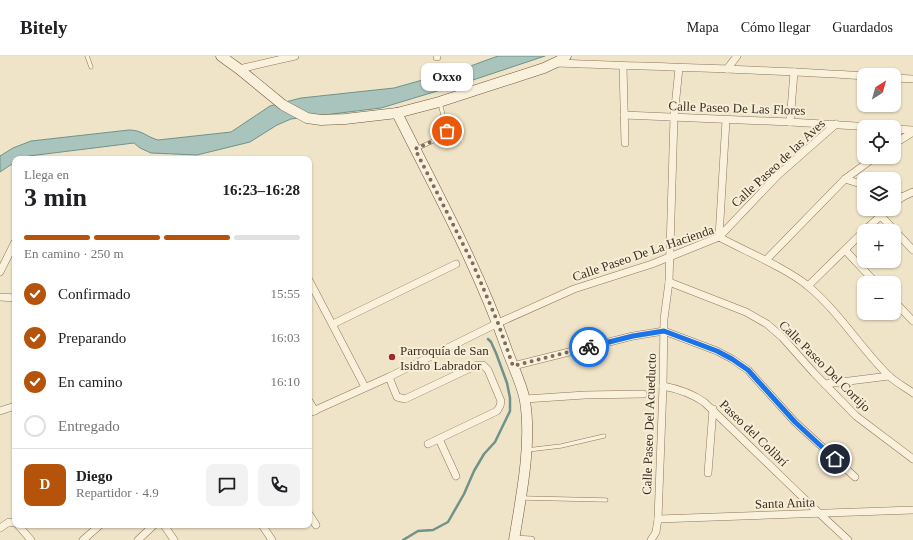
<!DOCTYPE html>
<html lang="es">
<meta charset="utf-8">
<style>
body{margin:0;font-family:Georgia,serif;background:#f2f2f2;color:#202124;height:100vh;display:flex;flex-direction:column;font-size:15px;white-space:nowrap}
*{box-sizing:border-box;margin:0}
p{font-size:13px;color:#757577}
.icon{flex:none;width:22px;height:22px;fill:none;stroke:currentColor;stroke-width:2;stroke-linecap:round;stroke-linejoin:round}
.map{position:relative;flex:1;overflow:hidden}
.sheet{position:absolute;left:12px;top:100px;width:300px;height:372px;display:flex;flex-direction:column;background:#fff;border-radius:8px;box-shadow:0 1px 3px #0004}
.sheet>*{flex:none}
.needle{width:26px;rotate:37deg}
.tools{position:absolute;left:857px;top:12px;display:grid;gap:8px}
.tools a{display:grid;place-items:center;width:44px;height:44px;border-radius:8px;background:#fff;box-shadow:0 1px 3px #0004;font-size:20px}
.pin{position:absolute;display:grid;place-items:center;width:34px;height:34px;color:#fff;margin:-17px;border:2px solid #fff;border-radius:50%;box-shadow:0 1px 4px #0007}
.courier{position:absolute;display:grid;place-items:center;width:40px;height:40px;margin:-20px;border:3px solid #1a73e8;border-radius:50%;background:#fff;color:#222;box-shadow:0 1px 5px #0007}
.bubble{position:absolute;height:28px;border-radius:8px;background:#fff;box-shadow:0 1px 3px #0004;font-size:13px;font-weight:800;line-height:28px;text-align:center}
.head em{font-style:normal;font-weight:800}
.head div{display:flex;flex-direction:column-reverse}
.head{display:flex;align-items:center;justify-content:space-between;height:68px;padding:0 12px}
h1{font-size:26px;font-weight:800;line-height:30px}
.bar{display:grid;grid-template-columns:repeat(4,1fr);gap:6px 4px;align-content:center;height:48px;padding:0 12px}
.bar i{height:5px;border-radius:3px;background:#e0e0e0}
.bar .on{background:#b45309}
.bar p{grid-column:span 4}
.line{display:flex;align-items:center;gap:10px;padding:0 12px;border-top:1px solid #e0e0e0}
.line div{flex:1}
.round{display:grid;place-items:center;flex:none;width:42px;height:42px;border-radius:8px;background:#f2f2f2}
ol{padding:0 12px;list-style:none}
li{display:flex;align-items:center;gap:12px;height:44px}
li p{margin-inline-start:auto}
li .icon{padding:4px;border-radius:50%;background:#b45309;color:#fff;stroke-width:4}
li:last-child{color:#757577}
li i{width:22px;height:22px;border:2px solid #e0e0e0;border-radius:50%}
header{display:flex;align-items:center;gap:24px;box-sizing:border-box;height:56px;padding:0 20px;background:#fff;border-bottom:1px solid #e0e0e0}
header strong{font-size:19px}
nav{display:flex;gap:22px;margin-inline-start:auto;font-size:14px}
.map>svg:first-child{display:block}
.water{fill:#a9c4bc;stroke:#6f938a}
.lines{fill:none;stroke-linecap:round;stroke-linejoin:round}
.stream{stroke:#6f938a;stroke-width:2.5}
.lane-casing{stroke:#8d765c;stroke-width:4.5}
.street-casing{stroke:#8d765c;stroke-width:8}
.secondary-casing{stroke:#6f573f;stroke-width:11}
.lane{stroke:#faf1dc;stroke-width:3.5}
.street{stroke:#faf1dc;stroke-width:7}
.secondary{stroke:#faf1dc;stroke-width:10}
.done{stroke:#7c6e5b;stroke-width:4;stroke-dasharray:0 7.2}
.route{stroke:#1a73e8;stroke-width:5}
.poi-dot{fill:#9e2a2b;stroke:#f7eed8;stroke-width:1.5}
.labels{text-anchor:middle;dominant-baseline:central;stroke-width:4;stroke-linejoin:round;paint-order:stroke}
.street-label{font-size:13px;fill:#3d2e20;stroke:#f7eed8}
.poi-label{font-size:13px;fill:#3d2e20;stroke:#f7eed8;text-anchor:start}
</style>
<header>
<strong>Bitely</strong>
<nav><a>Mapa</a><a>Cómo llegar</a><a>Guardados</a></nav>
</header>
<div class="map">
<svg width="913" height="484" viewBox="0 0 913 484">
<rect width="100%" height="100%" fill="#f0e4c8"/>
<path class="water" d="M498,0H545L467,26L381,52L291,63L277,69L250,86L197,99L151,97L140,92L134,87L29,100L21,103H15V106L0,116V100L13,92L31,85L129,74C142,74 147,81 158,84L231,76L270,50L301,42L394,32L465,12Z"/>
<g class="lines">
<path class="stream" d="M403,484L418,475L433,474L448,466L464,438L474,415L484,398L495,386L510,355V342L507,327L496,297L491,286L488,283"/>
<defs>
<g id="lane">
<path d="M87,0L91,11"/>
<path d="M416,93L444,80L447,75L440,47"/>
<path d="M527,394L561,390L604,380"/>
<path d="M523,442L606,444"/>
</g>
<g id="street">
<path d="M437,1V0"/>
<path d="M555,7C658,11 761,13 864,20"/>
<path d="M623,10L625,87"/>
<path d="M239,13L295,0"/>
<path d="M727,13L737,0"/>
<path d="M894,22L913,23"/>
<path d="M624,59L790,66L873,71"/>
<path d="M790,66L794,16"/>
<path d="M894,73L913,74"/>
<path d="M894,88L913,76"/>
<path d="M845,123L864,129"/>
<path d="M894,138L902,141"/>
<path d="M894,148L902,141L913,136"/>
<path d="M880,159L913,194"/>
<path d="M864,175L888,153"/>
<path d="M719,181L778,119L836,68"/>
<path d="M719,181L726,64"/>
<path d="M845,194L876,227"/>
<path d="M766,204L845,123L875,101"/>
<path d="M0,216L15,186"/>
<path d="M309,224L365,331"/>
<path d="M669,226L746,256L767,268L782,281L814,317L856,360L913,403"/>
<path d="M808,230L864,175"/>
<path d="M0,241L15,242"/>
<path d="M894,245L913,265"/>
<path d="M333,268L456,208"/>
<path d="M513,310L633,280L664,275L717,295L732,303L748,314L795,366L855,421"/>
<path d="M389,321L397,341L405,343L477,309H483L488,314L501,345L500,350L497,355L428,388"/>
<path d="M825,328L889,320"/>
<path d="M663,330C679,333 691,337 704,346L819,457L848,484"/>
<path d="M525,343L585,339L643,338"/>
<path d="M309,345L315,355"/>
<path d="M0,355L15,350"/>
<path d="M309,357L389,321L498,267L574,233L652,208L719,181C747,196 784,211 808,230C839,256 860,291 888,319C895,326 905,331 913,337"/>
<path d="M439,383L456,420"/>
<path d="M708,417L713,353"/>
<path d="M309,458L316,469"/>
<path d="M658,463L913,454"/>
<path d="M18,469L31,484"/>
<path d="M164,469L174,484"/>
<path d="M262,469L272,484"/>
<path d="M0,472L9,466L15,467"/>
<path d="M515,483L531,484"/>
<path d="M83,484L100,469"/>
<path d="M138,484L154,469"/>
<path d="M651,484L656,476L658,463L663,330L664,263L669,226L674,61L679,12"/>
</g>
<g id="secondary">
<path d="M221,0L239,13L283,49L307,62L321,64L345,63L397,57L439,46L544,12L559,5L566,0"/>
<path d="M397,57C436,135 478,211 507,294C512,308 523,331 525,345C532,388 521,441 514,484"/>
</g>
</defs>
<use href="#lane" class="lane-casing"/>
<use href="#street" class="street-casing"/>
<use href="#secondary" class="secondary-casing"/>
<use href="#lane" class="lane"/>
<use href="#street" class="street"/>
<use href="#secondary" class="secondary"/>
</g>
<g class="lines">
<path class="done" d="M447,75L444,80L415,93L473,208L498,267L513,310L589,291"/>
<path class="route" d="M589,291L633,280L664,275L717,295L732,303L748,314L795,366L835,403"/>
</g>
<circle class="poi-dot" cx="392" cy="301" r="4"/>
<g class="labels">
<g class="street-label">
<text transform="translate(737 52) rotate(2)">Calle Paseo De Las Flores</text>
<text transform="translate(778 107) rotate(-43)">Calle Paseo de las Aves</text>
<text transform="translate(643 197) rotate(-19)">Calle Paseo De La Hacienda</text>
<text transform="translate(825 310) rotate(45)">Calle Paseo Del Cortijo</text>
<text transform="translate(649 368) rotate(-88)">Calle Paseo Del Acueducto</text>
<text transform="translate(754 377) rotate(44)">Paseo del Colibrí</text>
<text transform="translate(785 447) rotate(-2)">Santa Anita</text>
</g>
<g class="poi-label">
<text x="400" y="294">Parroquía de San<tspan x="400" dy="15">Isidro Labrador</tspan></text>
</g>
</g>
</svg>
<div class="tools">
<a><svg class="needle" viewBox="-14 -14 28 28"><path d="M0-13l5 13h-10z" fill="#e53935"/><path d="M0 13l5-13h-10z" fill="#757577"/></svg></a>
<a><svg class="icon" aria-label="locate" viewBox="0 0 24 24"><circle cx="12" cy="12" r="6"/><path d="M12 2v4M12 18v4M2 12h4M18 12h4"/></svg></a>
<a><svg class="icon" aria-label="layers" viewBox="0 0 24 24"><path d="M12 4l9 5-9 5-9-5zM3 14l9 5 9-5"/></svg></a>
<a>+</a>
<a>−</a>
</div>
<div class="pin" style="left:447px;top:75px;background:#ea580c"><svg class="icon" aria-label="bag" viewBox="0 0 24 24"><path d="M5 8h14l-1 12H6zM9 8a3 3 0 0 1 6 0"/></svg></div>
<div class="pin" style="left:835px;top:403px;background:#1f2937"><svg class="icon" aria-label="home" viewBox="0 0 24 24"><path d="M3 11l9-7 9 7M6 9v11h12V9"/></svg></div>
<div class="courier" style="left:589px;top:291px"><svg class="icon" aria-label="bike" viewBox="0 0 24 24"><circle cx="6" cy="16" r="4"/><circle cx="18" cy="16" r="4"/><path d="M6 16l4-8h5l3 8M10 8l3 8H6M13 5h3"/></svg></div>
<div class="bubble" style="left:421px;top:7px;width:52px">Oxxo</div>
<section class="sheet">
<div class="head"><div><h1>3 min</h1><p>Llega en</p></div><em>16:23–16:28</em></div>
<div class="bar"><i class="on"></i><i class="on"></i><i class="on"></i><i></i><p>En camino · 250 m</p></div>
<ol>
<li><svg class="icon" aria-label="check" viewBox="0 0 24 24"><path d="M5 12l5 5 9-10"/></svg>Confirmado<p>15:55</p></li>
<li><svg class="icon" aria-label="check" viewBox="0 0 24 24"><path d="M5 12l5 5 9-10"/></svg>Preparando<p>16:03</p></li>
<li><svg class="icon" aria-label="check" viewBox="0 0 24 24"><path d="M5 12l5 5 9-10"/></svg>En camino<p>16:10</p></li>
<li><i></i>Entregado</li>
</ol>
<div class="line" style="height:72px"><b class="round" style="background:#b45309;color:#fff">D</b><div><b>Diego</b><p>Repartidor · 4.9</p></div><a class="round"><svg class="icon" aria-label="chat" viewBox="0 0 24 24"><path d="M4 5h16v11H9l-5 4z"/></svg></a><a class="round"><svg class="icon" aria-label="phone" viewBox="0 0 24 24"><path d="M5 4h4l2 5-3 2q2 4 5 5l2-3 5 2v4C11 20 4 13 5 4z"/></svg></a></div>
</section>
</div>
